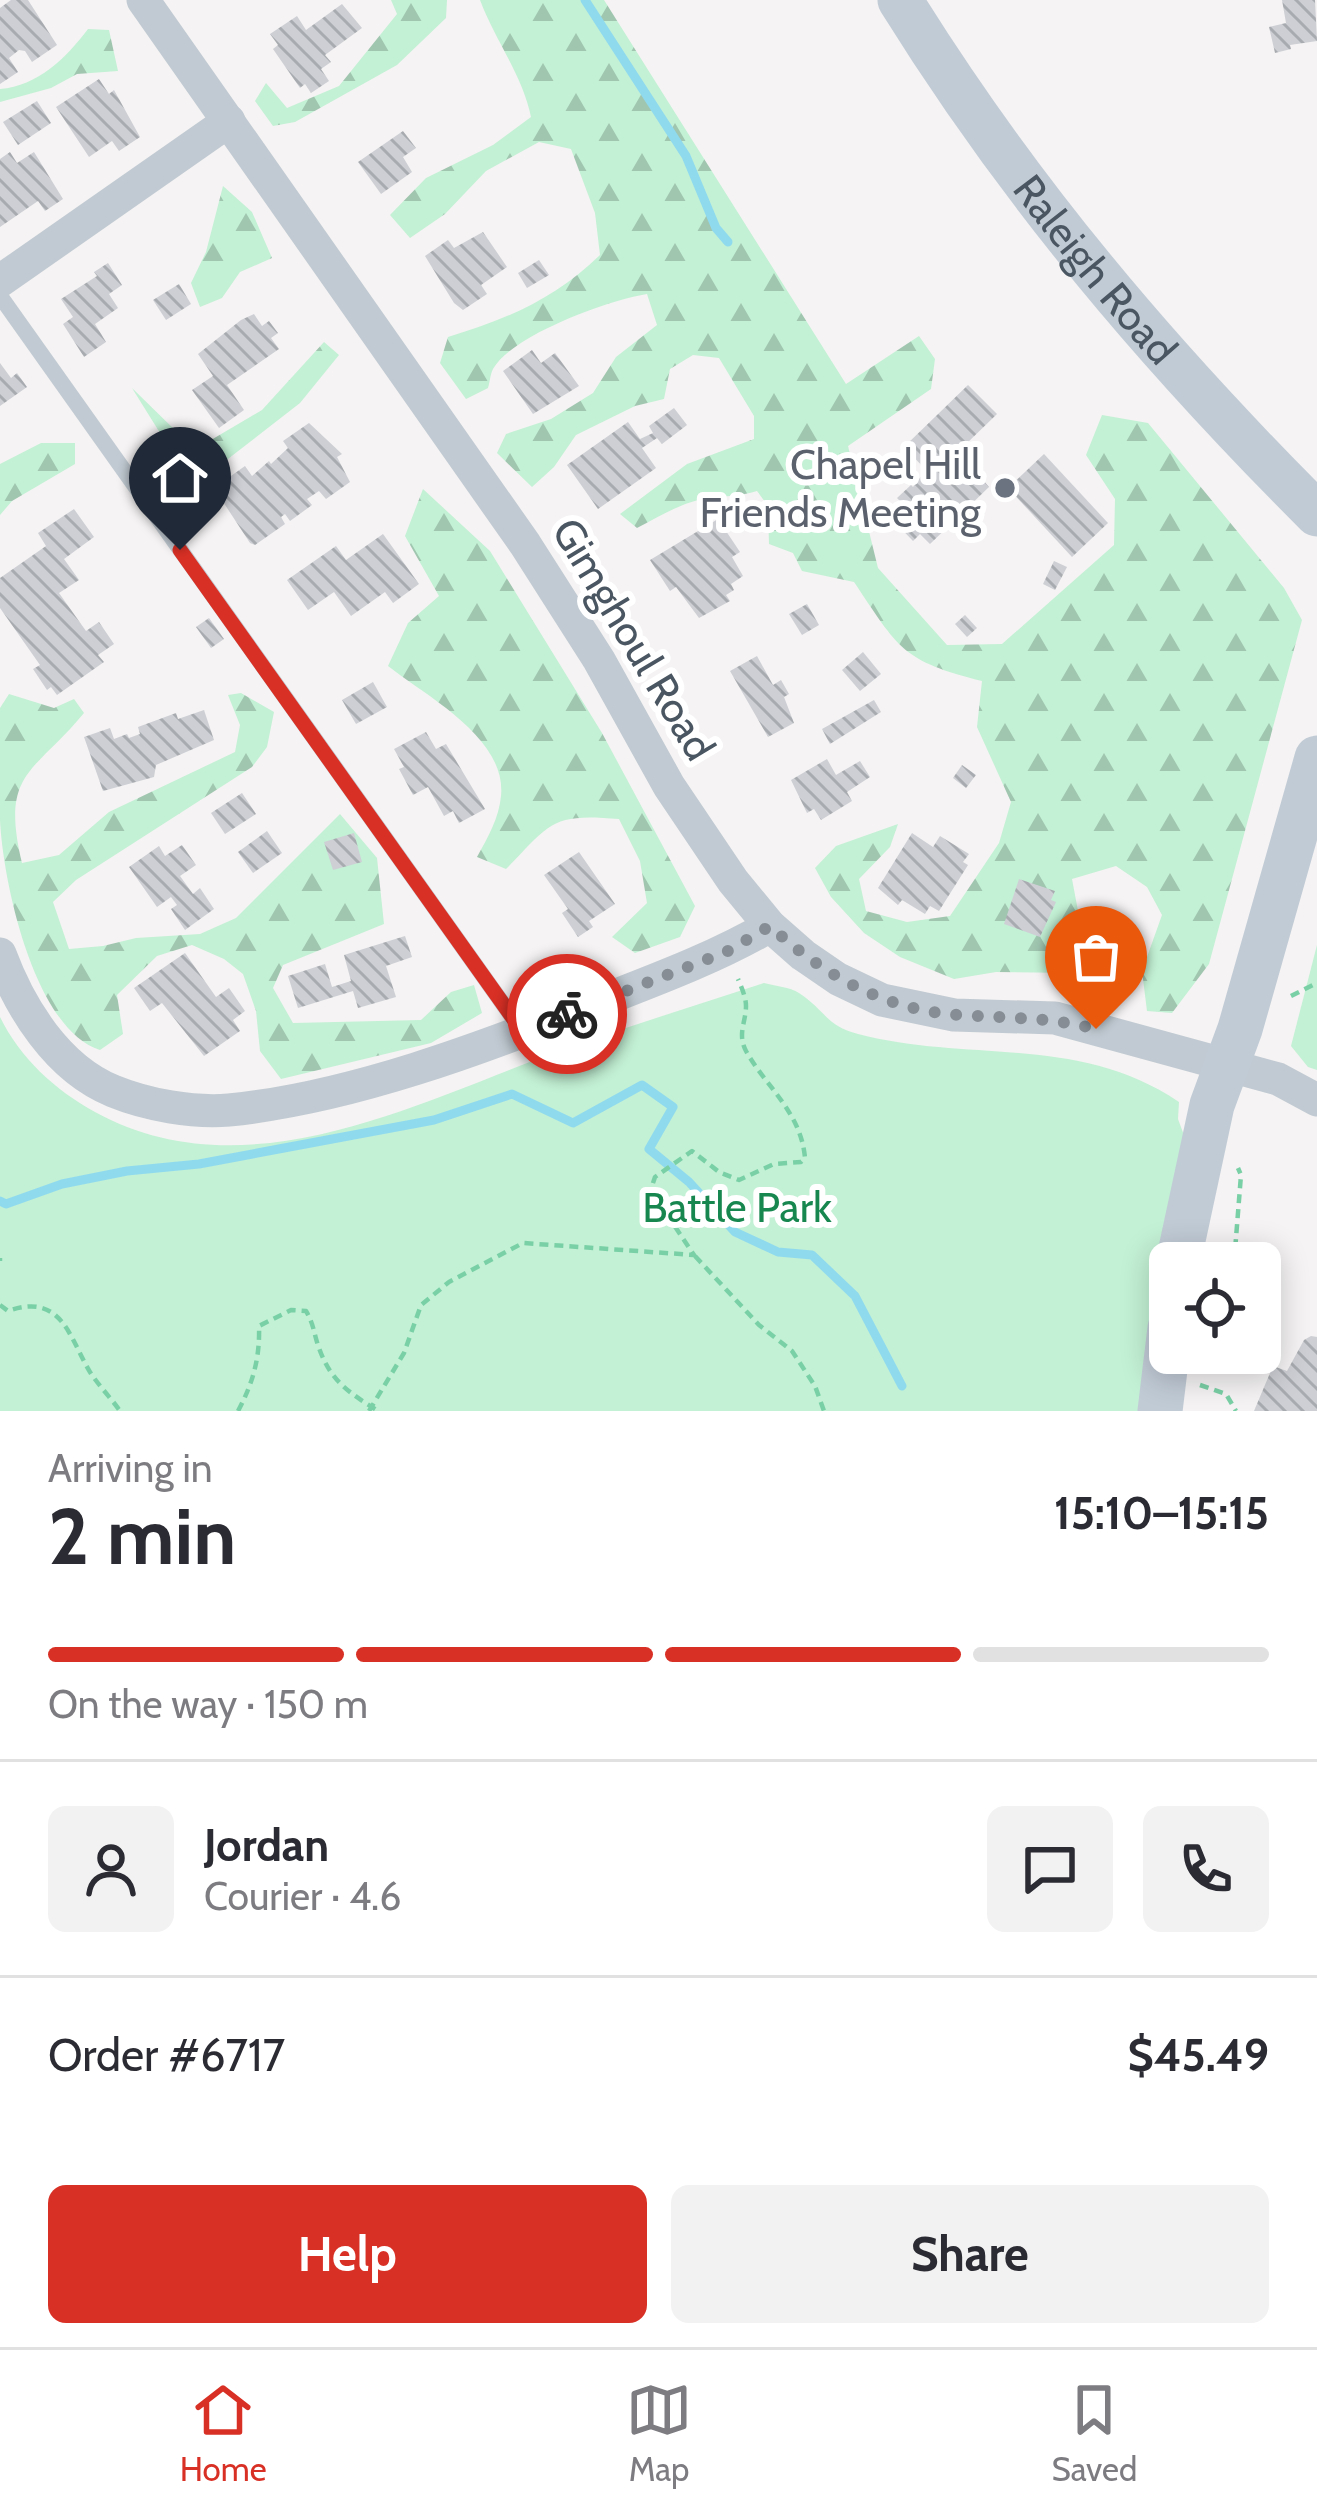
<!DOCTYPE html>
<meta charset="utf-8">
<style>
body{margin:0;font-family:Cabin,sans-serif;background:#f2f2f3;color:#2b2b33;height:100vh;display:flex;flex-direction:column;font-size:45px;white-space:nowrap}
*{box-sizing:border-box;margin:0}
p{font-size:39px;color:#7c7c81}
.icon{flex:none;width:66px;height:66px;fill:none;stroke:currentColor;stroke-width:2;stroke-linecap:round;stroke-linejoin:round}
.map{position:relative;height:1411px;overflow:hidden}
.panel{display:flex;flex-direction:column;background:#fff;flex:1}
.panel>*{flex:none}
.fabs{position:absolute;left:1149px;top:1242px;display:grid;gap:24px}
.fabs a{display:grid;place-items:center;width:132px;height:132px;border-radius:18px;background:#fff;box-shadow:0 6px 30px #0003;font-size:60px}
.pin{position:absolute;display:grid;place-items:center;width:102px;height:102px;color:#fff;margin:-123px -51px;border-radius:50% 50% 50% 0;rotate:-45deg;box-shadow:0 0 12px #0007}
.pin .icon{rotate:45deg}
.courier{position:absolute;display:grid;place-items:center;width:120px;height:120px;margin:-60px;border:9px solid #d93025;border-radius:50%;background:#fff;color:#222;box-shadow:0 3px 15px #0007}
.overview em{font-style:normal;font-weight:800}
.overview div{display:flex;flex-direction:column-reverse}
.overview{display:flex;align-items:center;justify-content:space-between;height:204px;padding:0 48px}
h1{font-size:78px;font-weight:800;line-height:90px}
.bar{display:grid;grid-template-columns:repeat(4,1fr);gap:18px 12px;align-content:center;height:144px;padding:0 48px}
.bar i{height:15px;border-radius:9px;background:#e1e1e2}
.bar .current{background:#d93025}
.bar p{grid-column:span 4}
.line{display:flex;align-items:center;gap:30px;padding:0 48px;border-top:3px solid #e1e1e2}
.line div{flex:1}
.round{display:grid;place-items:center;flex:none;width:126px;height:126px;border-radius:18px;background:#f2f2f3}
.action{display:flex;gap:24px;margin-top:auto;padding:24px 48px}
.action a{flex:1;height:138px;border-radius:18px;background:#d93025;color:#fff;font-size:48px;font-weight:800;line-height:138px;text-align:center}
.action a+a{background:#f2f2f3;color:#2b2b33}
.tabs{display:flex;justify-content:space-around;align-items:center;height:168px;border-top:3px solid #e1e1e2;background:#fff;font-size:33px;color:#7c7c81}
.tabs a{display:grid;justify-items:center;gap:6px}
.tabs .current{color:#d93025}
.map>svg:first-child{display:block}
.forest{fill:url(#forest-firs)}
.park{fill:#c3f1d5}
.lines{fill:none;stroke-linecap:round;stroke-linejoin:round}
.stream{stroke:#90daee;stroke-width:9}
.building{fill:url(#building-back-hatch)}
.path{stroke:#7ad0a6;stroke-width:4.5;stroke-dasharray:9 6;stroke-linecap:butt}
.lane{stroke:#c1cad2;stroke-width:16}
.street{stroke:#c1cad2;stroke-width:33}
.secondary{stroke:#c1cbd6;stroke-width:45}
.done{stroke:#868d94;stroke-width:12;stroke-dasharray:0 21.6}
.route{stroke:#d93025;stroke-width:15}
.worship-dot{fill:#6b7280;stroke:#fff;stroke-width:4.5}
.labels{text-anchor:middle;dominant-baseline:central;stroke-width:12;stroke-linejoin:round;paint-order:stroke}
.street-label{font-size:42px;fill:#4a5661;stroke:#fff}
.worship-label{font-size:42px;fill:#5b616d;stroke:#fff;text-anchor:end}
.park-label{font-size:42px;fill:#17864f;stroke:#fff}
</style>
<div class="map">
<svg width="1317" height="1411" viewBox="0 0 1317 1411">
<defs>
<pattern id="forest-firs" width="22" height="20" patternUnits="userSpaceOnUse" patternTransform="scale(3)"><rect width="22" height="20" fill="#c3f1d5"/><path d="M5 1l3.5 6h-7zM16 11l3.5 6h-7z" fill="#a0c6b0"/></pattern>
<pattern id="building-back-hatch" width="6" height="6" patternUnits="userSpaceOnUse" patternTransform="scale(3)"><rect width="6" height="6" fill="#cdcfd5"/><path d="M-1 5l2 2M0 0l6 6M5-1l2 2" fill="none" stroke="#a8abb0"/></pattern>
</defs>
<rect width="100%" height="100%" fill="#f5f3f3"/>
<g class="forest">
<path d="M391,0H447L446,18L397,65L295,122L273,126L255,101L266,83L287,108L339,86L397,14Z"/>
<path d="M480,0H604L846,384L919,336L935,359L931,389L848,446L878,568L947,645L1002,644L1114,545L1115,499L1086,455L1102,415L1148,423L1284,588L1302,620L1209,964L1172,1013L1147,1011L1142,971L1162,915L1147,887L1116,866L1072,879L1085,948L1070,973L996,972L954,979L900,957L864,933L831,897L815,868L836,846L898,824L890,847L859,879L866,911L907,922L950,916L999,843L1011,802L977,727L982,681C902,661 899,649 854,582L802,571L793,553L769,544L768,506L757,491C740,496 726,496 709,498C684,501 660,516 637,528L620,514L687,464L754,439V416L719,358L693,355L670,369L664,399L635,406L576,435L554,467L532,487L497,453L506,434L551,419L593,393L616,357L657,325L647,294C609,300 512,335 493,369C490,375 490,382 488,388L466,399L440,363L448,337C507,319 555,299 600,255L595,213L571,149L539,142L486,171L445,214L410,238L390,215L426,178L493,145L531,117C523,76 495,40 480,0Z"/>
<path d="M88,29L109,30L118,71L77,74L51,88L0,102V89C38,86 66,58 88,29Z"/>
<path d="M223,186L252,212L272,258L240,272L222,298L200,307L191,283L206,252Z"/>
<path d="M324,342L339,355L300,403L193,486L132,388L179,434L211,440L262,410Z"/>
<path d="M41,443H75V464L12,501L0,515V464Z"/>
<path d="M423,489L490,551L602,733L695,906L680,937L635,953L612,937L647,903L640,861L619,819C551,813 551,823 506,869L477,857C488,837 499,818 501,796C507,738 426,696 388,666L408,623L439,596L405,536Z"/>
<path d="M241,693L274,712L267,747L252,767L76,880L53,902L69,949L103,946L136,938L200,934L236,918L340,814L377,858L384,924L283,965L273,988L293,1023L421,1020L451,992L474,985L482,1013L431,1043L281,1079L260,1051L256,1011L243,974L224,959L192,945L157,956L117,995L123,1034L100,1050C35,1030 3,883 0,820C0,783 0,745 0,708L9,694L54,708L74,699L84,713C34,774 0,771 22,863L59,855L109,812L235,752L240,725L228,695Z"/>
</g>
<g class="park">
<path d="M1317,945V1070L1308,1067L1291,1046Z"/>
<path d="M764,983C775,986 790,987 799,993C824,1009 826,1026 858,1034C969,1063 1078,1034 1179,1102L1178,1119L1185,1138L1159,1268L1138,1411H0V1017C20,1058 55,1090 95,1112C244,1194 413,1105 556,1052C625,1027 695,1006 764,983Z"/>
</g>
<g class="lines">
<g class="stream">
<path d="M585,0L686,156L716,228L728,242"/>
<path d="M0,1201L6,1204L62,1184L127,1171L199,1164L434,1120L512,1094L573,1123L642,1085L673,1107L649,1149L689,1182L735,1232L778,1252L812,1255L855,1296L902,1386"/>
</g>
</g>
<g class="building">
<path d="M11,0H28L57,45L32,62L25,51L19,50L9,58L18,72L0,84V8Z"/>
<path d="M1282,0H1315L1317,41L1290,45L1291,49L1275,53L1269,27L1286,23Z"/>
<path d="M342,4L362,28L325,55L331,62L321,69L329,81L311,93L305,84L300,88L273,49L278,45L270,34L297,16L306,30Z"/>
<path d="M99,79L109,94L114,90L140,137L119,151L112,141L89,157L56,107Z"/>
<path d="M37,101L51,123L18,145L3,122Z"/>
<path d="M403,131L416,148L403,157L412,172L381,194L358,162Z"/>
<path d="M10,152L17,163L34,152L63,199L45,211L38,201L0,227V159Z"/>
<path d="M483,232L507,267L481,285L487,294L463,310L454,303L425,256L448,240L454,248Z"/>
<path d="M539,260L549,275L527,288L518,273Z"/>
<path d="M108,263L122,285L109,294L118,308L95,324L106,342L84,357L63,324L73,317L61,299L97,276L94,272Z"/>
<path d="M179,284L191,304L166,320L153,300Z"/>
<path d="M254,314L262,326L269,321L278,333L271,338L279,349L227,385L244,410L219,428L192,390L213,376L198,354L241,320Z"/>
<path d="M532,350L541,363L555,353L579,386L533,414L503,371Z"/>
<path d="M0,363L11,378L17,373L27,387L0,406Z"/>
<path d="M968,385L997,414L964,446L970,451L963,457L989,487L930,544L920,534L913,541L888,515L900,501L897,498L911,485L913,487L926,470L904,447Z"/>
<path d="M674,408L687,425L662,444L657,438L642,448L656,468L598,509L567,465L628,422L640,439L653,433L649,426Z"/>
<path d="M309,423L342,454L337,457L350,482L326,499L319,491L307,499L312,505L290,521L285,514L281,517L285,524L255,545L250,543L214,488L245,466L252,476L269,461L271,464L288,448L283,441Z"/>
<path d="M1044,454L1108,523L1072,557L1008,488Z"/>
<path d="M74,509L94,537L64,559L79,580L59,593L86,631L99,622L114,644L98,655L104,662L57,695L51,687L47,690L33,669L40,665L0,608V578L46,546L38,533Z"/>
<path d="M718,519L740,552L732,557L743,576L731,584L734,590L726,595L730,601L699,618L676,587L670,591L650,560Z"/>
<path d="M383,534L419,584L393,603L385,592L351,616L334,592L308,610L287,580L336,546L346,560Z"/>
<path d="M1054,561L1067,567L1055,590L1043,584Z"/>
<path d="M807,604L819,625L802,635L789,614Z"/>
<path d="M965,615L977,628L967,637L955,624Z"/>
<path d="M209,618L224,639L211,648L196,627Z"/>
<path d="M863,652L881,674L860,691L842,670Z"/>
<path d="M757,656L773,685L781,680L789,694L784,697L794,723L768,737L730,671Z"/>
<path d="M373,682L387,707L356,724L342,700Z"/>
<path d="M874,700L881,712L830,744L822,729Z"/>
<path d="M204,710L214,740L156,765L154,777L103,791L84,737L110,728L114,739L127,734L129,738L140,734L138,727L176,713L178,719Z"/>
<path d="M426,732L436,749L446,744L485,809L459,823L453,811L444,816L428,787L413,795L399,769L404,767L394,749Z"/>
<path d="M827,759L836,775L860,761L870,777L847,792L852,801L821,820L814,809L807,813L791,780Z"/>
<path d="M962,765L976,775L966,788L953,778Z"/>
<path d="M242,793L256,814L225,834L211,813Z"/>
<path d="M267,831L282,853L253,873L238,852Z"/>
<path d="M354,833L362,862L333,870L324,842Z"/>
<path d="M912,833L933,847L940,836L969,854L963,862L968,865L939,911L930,906L925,914L902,900L898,905L878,888Z"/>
<path d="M182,845L196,865L180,876L193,894L200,888L214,909L185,930L171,909L177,905L171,897L157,907L129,867L159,846L165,856Z"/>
<path d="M579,852L615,904L589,921L593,927L578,937L562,913L568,909L544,875Z"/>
<path d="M1019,879L1055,891L1051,900L1056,902L1040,937L1004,924Z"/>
<path d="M405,936L412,957L386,966L396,997L358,1008L353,991L298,1008L288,976L325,964L332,987L351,981L344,955Z"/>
<path d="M185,953L216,997L229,988L245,1011L233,1020L240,1031L204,1056L162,1003L150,1011L134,988Z"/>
<path d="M1311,1336L1317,1337V1411H1254L1273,1366L1287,1371L1304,1340Z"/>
</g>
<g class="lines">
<g class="path">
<path d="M1291,996L1317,983"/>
<path d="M695,1256L759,1325L792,1351L815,1386L824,1411"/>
<path d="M0,1258V1261"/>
<path d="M1234,1263L1241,1175L1238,1168"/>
<path d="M0,1305L8,1311C62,1292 69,1337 90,1372C99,1386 111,1398 120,1411"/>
<path d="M1200,1385L1226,1394L1236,1411"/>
<path d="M238,1411C253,1383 260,1358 259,1326L291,1310L306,1311C314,1324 314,1335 319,1348C331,1382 350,1393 378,1411"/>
<path d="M369,1411L404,1353L421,1305L449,1282L523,1243L694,1255L654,1195L651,1189L655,1177L692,1151L719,1172L739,1180L774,1164L801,1162L805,1158C801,1112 766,1087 746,1051C737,1034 746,1022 746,1006C746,997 741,986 738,979"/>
</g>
<path class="lane" d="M0,296L523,1032"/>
<g class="street">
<path d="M143,0L525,544L599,660L669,786L733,881L770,926L803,955L838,979L882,1000L954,1015L1055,1018L1278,1079L1317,1100"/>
<path d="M0,281L229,121"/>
<path d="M0,954C20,1008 57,1068 113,1091C147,1105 193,1113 229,1110C350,1098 483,1048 596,1003C655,980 715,958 770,926"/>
</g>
<g class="secondary">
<path id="s1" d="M900,0C1020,193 1157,354 1317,514"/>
<path d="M1178,1263L1212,1105L1240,1029L1317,758"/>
<path d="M1160,1411L1170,1328"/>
</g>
</g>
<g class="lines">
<path class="done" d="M567,1014L726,952L770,926C824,975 884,1010 959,1015C1006,1018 1050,1017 1096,1029"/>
<path class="route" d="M180,550L523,1032L567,1014"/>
</g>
<circle class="worship-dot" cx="1005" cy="488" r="12"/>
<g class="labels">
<g class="street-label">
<text stroke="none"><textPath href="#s1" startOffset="333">Raleigh Road</textPath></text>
<text transform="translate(634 639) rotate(59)">Gimghoul Road</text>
</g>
<g class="worship-label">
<text x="981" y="464">Chapel Hill<tspan x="981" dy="48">Friends Meeting</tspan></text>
</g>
<g class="park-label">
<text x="737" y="1207">Battle Park</text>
</g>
</g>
</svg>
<div class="fabs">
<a><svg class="icon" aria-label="locate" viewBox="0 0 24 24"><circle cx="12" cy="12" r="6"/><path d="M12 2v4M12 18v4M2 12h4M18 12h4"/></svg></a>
</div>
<div class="pin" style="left:1096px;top:1029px;background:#ea580c"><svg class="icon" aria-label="bag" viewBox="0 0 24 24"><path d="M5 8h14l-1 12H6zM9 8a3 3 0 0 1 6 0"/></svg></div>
<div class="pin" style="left:180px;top:550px;background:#1f2937"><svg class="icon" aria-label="home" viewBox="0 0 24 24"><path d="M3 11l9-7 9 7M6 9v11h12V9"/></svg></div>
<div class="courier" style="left:567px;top:1014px"><svg class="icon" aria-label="bike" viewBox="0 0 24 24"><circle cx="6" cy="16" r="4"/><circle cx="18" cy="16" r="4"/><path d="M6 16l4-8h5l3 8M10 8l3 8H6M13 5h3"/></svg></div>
</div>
<section class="panel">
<div class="overview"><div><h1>2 min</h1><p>Arriving in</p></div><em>15:10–15:15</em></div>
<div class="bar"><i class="current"></i><i class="current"></i><i class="current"></i><i></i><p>On the way · 150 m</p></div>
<div class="line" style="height:216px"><a class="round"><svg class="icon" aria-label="person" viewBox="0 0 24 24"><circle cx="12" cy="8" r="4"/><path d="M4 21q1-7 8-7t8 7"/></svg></a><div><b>Jordan</b><p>Courier · 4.6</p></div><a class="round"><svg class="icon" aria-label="chat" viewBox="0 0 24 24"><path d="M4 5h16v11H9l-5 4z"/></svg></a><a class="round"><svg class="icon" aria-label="phone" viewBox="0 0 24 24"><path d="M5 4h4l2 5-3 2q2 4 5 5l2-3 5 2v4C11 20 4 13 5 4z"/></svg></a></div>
<div class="line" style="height:156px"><div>Order #6717</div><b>$45.49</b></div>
<div class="action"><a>Help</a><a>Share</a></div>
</section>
<nav class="tabs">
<a class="current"><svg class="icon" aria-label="home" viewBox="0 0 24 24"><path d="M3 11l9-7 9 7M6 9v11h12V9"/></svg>Home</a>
<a><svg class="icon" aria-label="map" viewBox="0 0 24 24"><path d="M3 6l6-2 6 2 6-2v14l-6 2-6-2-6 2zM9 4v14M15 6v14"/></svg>Map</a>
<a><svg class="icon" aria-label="saved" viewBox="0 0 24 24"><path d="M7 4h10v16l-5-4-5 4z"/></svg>Saved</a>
</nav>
